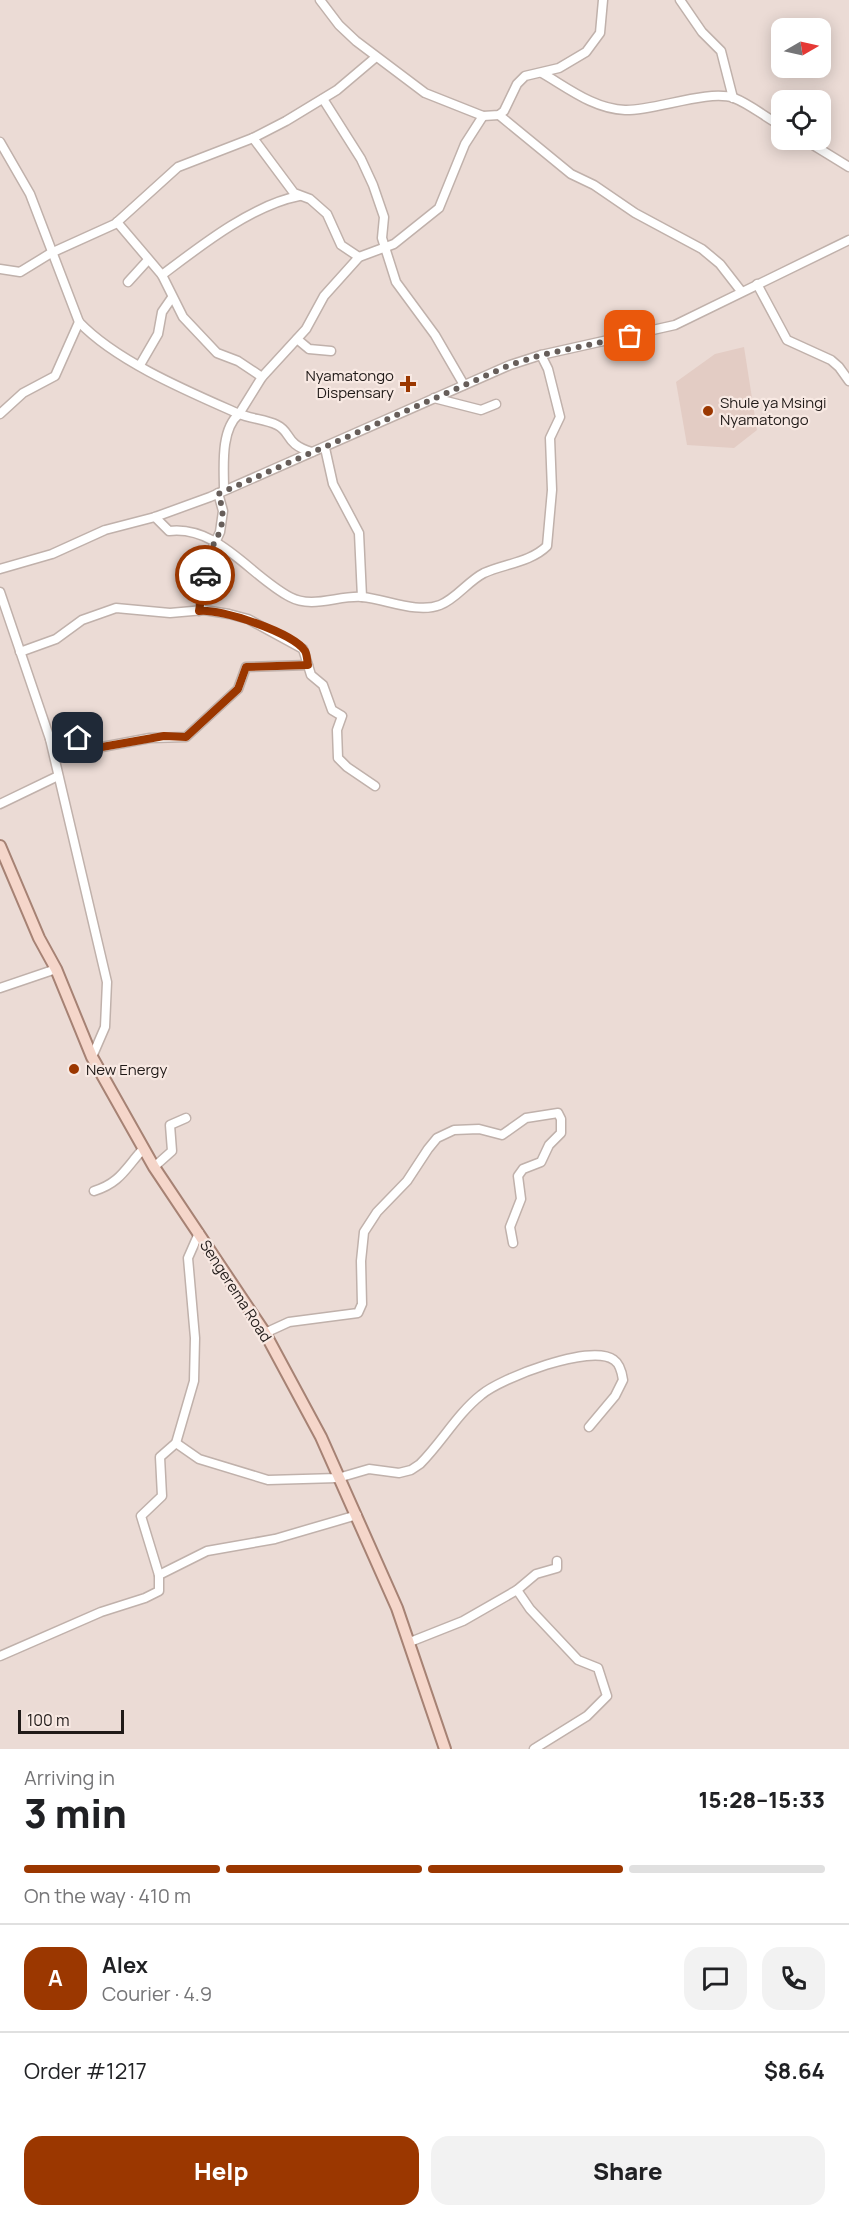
<!DOCTYPE html>
<meta charset="utf-8">
<style>
body{margin:0;font-family:Manrope,sans-serif;background:#f2f2f2;color:#202124;height:100vh;display:flex;flex-direction:column;font-size:22px;white-space:nowrap}
*{box-sizing:border-box;margin:0}
p{font-size:20px;color:#757577}
.icon{flex:none;width:33px;height:33px;fill:none;stroke:currentColor;stroke-width:2;stroke-linecap:round;stroke-linejoin:round}
.map{position:relative;height:1749px;overflow:hidden}
.drawer{display:flex;flex-direction:column;background:#fff;flex:1}
.drawer>*{flex:none}
.needle{width:39px;rotate:81deg}
.buttons{position:absolute;left:771px;top:18px;display:grid;gap:12px}
.buttons a{display:grid;place-items:center;width:60px;height:60px;border-radius:12px;background:#fff;box-shadow:0 3px 15px #0003;font-size:30px}
.scale{position:absolute;left:18px;bottom:15px;width:106px;box-sizing:border-box;padding-left:6px;border:3px solid #201a18;border-top:0;font-size:16px;line-height:21px;white-space:nowrap;color:#201a18;-webkit-text-stroke:4px #f8e9e3;paint-order:stroke}
.pin{position:absolute;display:grid;place-items:center;width:51px;height:51px;color:#fff;margin:-26px;border-radius:12px;box-shadow:0 3px 9px #0006}
.courier{position:absolute;display:grid;place-items:center;width:60px;height:60px;margin:-30px;border:4px solid #9b3700;border-radius:50%;background:#fff;color:#222;box-shadow:0 2px 8px #0007}
.head em{font-style:normal;font-weight:800}
.head div{display:flex;flex-direction:column-reverse}
.head{display:flex;align-items:center;justify-content:space-between;height:102px;padding:0 24px}
h1{font-size:39px;font-weight:800;line-height:45px}
.bar{display:grid;grid-template-columns:repeat(4,1fr);gap:9px 6px;align-content:center;height:72px;padding:0 24px}
.bar i{height:8px;border-radius:4px;background:#e0e0e0}
.bar .active{background:#9b3700}
.bar p{grid-column:span 4}
.line{display:flex;align-items:center;gap:15px;padding:0 24px;border-top:2px solid #e0e0e0}
.line div{flex:1}
.round{display:grid;place-items:center;flex:none;width:63px;height:63px;border-radius:18px;background:#f2f2f2}
.cta{display:flex;gap:12px;margin-top:auto;padding:12px 24px}
.cta a{flex:1;height:69px;border-radius:18px;background:#9b3700;color:#fff;font-size:24px;font-weight:800;line-height:69px;text-align:center}
.cta a+a{background:#f2f2f2;color:#202124}
.map>svg:first-child{display:block}
.built{fill:#e3ccc4}
.lines{fill:none;stroke-linecap:round;stroke-linejoin:round}
.minor-casing{stroke:#c0b1ab;stroke-width:11}
.major-casing{stroke:#a68274;stroke-width:14}
.minor{stroke:#fff;stroke-width:8}
.major{stroke:#f5d6ca;stroke-width:10}
.done{stroke:#675e5a;stroke-width:6;stroke-dasharray:0 10.8}
.route{stroke:#9b3700;stroke-width:8}
.poi-dot{fill:#9b3700;stroke:#f8e9e3;stroke-width:2}
.labels{text-anchor:middle;dominant-baseline:central;stroke-width:4.5;stroke-linejoin:round;paint-order:stroke}
.poi-label{font-size:15px;fill:#201a18;stroke:#f8e9e3;text-anchor:start}
.street-label{font-size:15px;fill:#201a18;stroke:#f8e9e3}
</style>
<div class="map">
<svg width="849" height="1749" viewBox="0 0 849 1749">
<rect width="100%" height="100%" fill="#ebdbd5"/>
<path class="built" d="M744,347L757,430L734,448L687,445L676,382L715,354Z"/>
<g class="lines">
<defs>
<g id="minor">
<path d="M320,0L339,25L356,41L425,93L483,116L499,115L504,111L517,84L525,76L559,68L586,52L600,33L603,0"/>
<path d="M680,0L702,32L721,51L733,98"/>
<path d="M542,73C568,88 594,109 625,110C654,111 708,89 734,98C750,104 766,118 782,126"/>
<path d="M323,99L361,159L373,185L384,217L382,238L396,282L435,335L464,385"/>
<path d="M499,115L571,174L594,185L635,213L702,249L720,264L741,291"/>
<path d="M253,138L294,193L310,199L327,214L341,245L359,257"/>
<path d="M805,140L849,167"/>
<path d="M0,142L30,194L79,322C116,361 187,391 237,413C250,419 265,419 277,425C292,432 284,444 312,452"/>
<path d="M117,222L162,275L183,317L217,353L238,361L262,377"/>
<path d="M0,269L20,272L51,253L115,224L178,167L253,138L286,121L337,90L376,57"/>
<path d="M162,275C199,247 252,205 299,196"/>
<path d="M128,282L148,260"/>
<path d="M757,284L787,340L831,360L839,367L849,381"/>
<path d="M297,339L309,349L331,351"/>
<path d="M140,365L158,334L162,312L171,299"/>
<path d="M434,398L481,410L496,404"/>
<path d="M0,414L23,393L55,376L79,322"/>
<path d="M325,448L333,484L359,533L362,597"/>
<path d="M224,490C224,468 220,430 239,414L262,377L306,329L324,296L359,257L394,244L439,208L465,144L483,116"/>
<path d="M155,517L169,531C218,525 250,576 290,597C312,609 339,595 362,597C386,599 417,614 440,605C456,599 468,581 484,573C504,564 531,562 547,546L552,490L550,438L560,417L548,369L541,355"/>
<path d="M0,569L52,554L105,530L155,517L210,497L510,365L541,355L675,325L849,240"/>
<path d="M0,592L50,739L107,982L105,1027L92,1057"/>
<path d="M199,611L206,584L204,566L220,532L223,511L218,493"/>
<path d="M20,652L56,639L82,620L116,608L170,613L204,610L229,614L248,619L303,649L311,675L323,685L332,710L342,716L337,730L338,758L347,767L375,786"/>
<path d="M50,739L75,737L102,747L150,738L186,737L238,689L246,667L308,665"/>
<path d="M0,804L58,776"/>
<path d="M0,988L56,969"/>
<path d="M154,1167L172,1151L170,1125L186,1118"/>
<path d="M94,1191C120,1183 125,1169 143,1149"/>
<path d="M265,1333L289,1322L358,1313L362,1304L361,1261L364,1232L377,1212L407,1181L428,1149L437,1138L454,1130L479,1129L502,1135L526,1118L558,1113L561,1119V1133L549,1145L541,1162L523,1169L518,1176L521,1199L510,1227L513,1243"/>
<path d="M176,1443L199,1459L268,1480L338,1478L369,1469L399,1473L411,1470L420,1464C442,1442 457,1414 481,1395C501,1378 591,1343 614,1360C620,1364 622,1373 623,1380L615,1396L589,1427"/>
<path d="M159,1575L207,1551L275,1539L357,1515"/>
<path d="M517,1590L530,1609L578,1660L598,1668L607,1696L587,1716L534,1749"/>
<path d="M410,1642L463,1621L517,1590L536,1574L557,1568V1561"/>
<path d="M0,1656L101,1612L145,1598L159,1591V1575L141,1516L162,1496L160,1457L176,1443L194,1381L195,1338L188,1258L199,1233"/>
</g>
<path id="major" d="M0,846L39,938L56,969L92,1057L154,1167L265,1333L321,1437L397,1608L445,1749"/>
</defs>
<use href="#minor" class="minor-casing"/>
<use href="#major" class="major-casing"/>
<use href="#minor" class="minor"/>
<use href="#major" class="major"/>
</g>
<g class="lines">
<path class="done" d="M205,575C202,546 234,535 218,494L510,365L541,355L630,336"/>
<path class="route" d="M78,738L102,747L164,736L186,737L238,689L246,667L308,665C307,660 307,654 305,651C294,633 220,608 199,611L205,575"/>
</g>
<g class="poi-dot">
<path d="M405 375h6v6h6v6h-6v6h-6v-6h-6v-6h6z"/>
<circle cx="708" cy="411" r="6"/>
<circle cx="74" cy="1069" r="6"/>
</g>
<g class="labels">
<g class="poi-label">
<text x="394" y="375" text-anchor="end">Nyamatongo<tspan x="394" dy="17">Dispensary</tspan></text>
<text x="720" y="402">Shule ya Msingi<tspan x="720" dy="17">Nyamatongo</tspan></text>
<text x="86" y="1069">New Energy</text>
</g>
<g class="street-label">
<text transform="translate(236 1291) rotate(57)">Sengerema Road</text>
</g>
</g>
</svg>
<div class="buttons">
<a><svg class="needle" viewBox="-14 -14 28 28"><path d="M0-13l5 13h-10z" fill="#e53935"/><path d="M0 13l5-13h-10z" fill="#757577"/></svg></a>
<a><svg class="icon" aria-label="locate" viewBox="0 0 24 24"><circle cx="12" cy="12" r="6"/><path d="M12 2v4M12 18v4M2 12h4M18 12h4"/></svg></a>
</div>
<div class="scale">100 m</div>
<div class="pin" style="left:630px;top:336px;background:#ea580c"><svg class="icon" aria-label="bag" viewBox="0 0 24 24"><path d="M5 8h14l-1 12H6zM9 8a3 3 0 0 1 6 0"/></svg></div>
<div class="pin" style="left:78px;top:738px;background:#1f2937"><svg class="icon" aria-label="home" viewBox="0 0 24 24"><path d="M3 11l9-7 9 7M6 9v11h12V9"/></svg></div>
<div class="courier" style="left:205px;top:575px"><svg class="icon" aria-label="car" viewBox="0 0 24 24"><path d="M5 17H2v-5l4-1 3-4h7l3 4 3 1v5h-3M9 17h6M6 11h13"/><circle cx="7" cy="17" r="2"/><circle cx="17" cy="17" r="2"/></svg></div>
</div>
<section class="drawer">
<div class="head"><div><h1>3 min</h1><p>Arriving in</p></div><em>15:28–15:33</em></div>
<div class="bar"><i class="active"></i><i class="active"></i><i class="active"></i><i></i><p>On the way · 410 m</p></div>
<div class="line" style="height:108px"><b class="round" style="background:#9b3700;color:#fff">A</b><div><b>Alex</b><p>Courier · 4.9</p></div><a class="round"><svg class="icon" aria-label="chat" viewBox="0 0 24 24"><path d="M4 5h16v11H9l-5 4z"/></svg></a><a class="round"><svg class="icon" aria-label="phone" viewBox="0 0 24 24"><path d="M5 4h4l2 5-3 2q2 4 5 5l2-3 5 2v4C11 20 4 13 5 4z"/></svg></a></div>
<div class="line" style="height:78px"><div>Order #1217</div><b>$8.64</b></div>
<div class="cta"><a>Help</a><a>Share</a></div>
</section>
